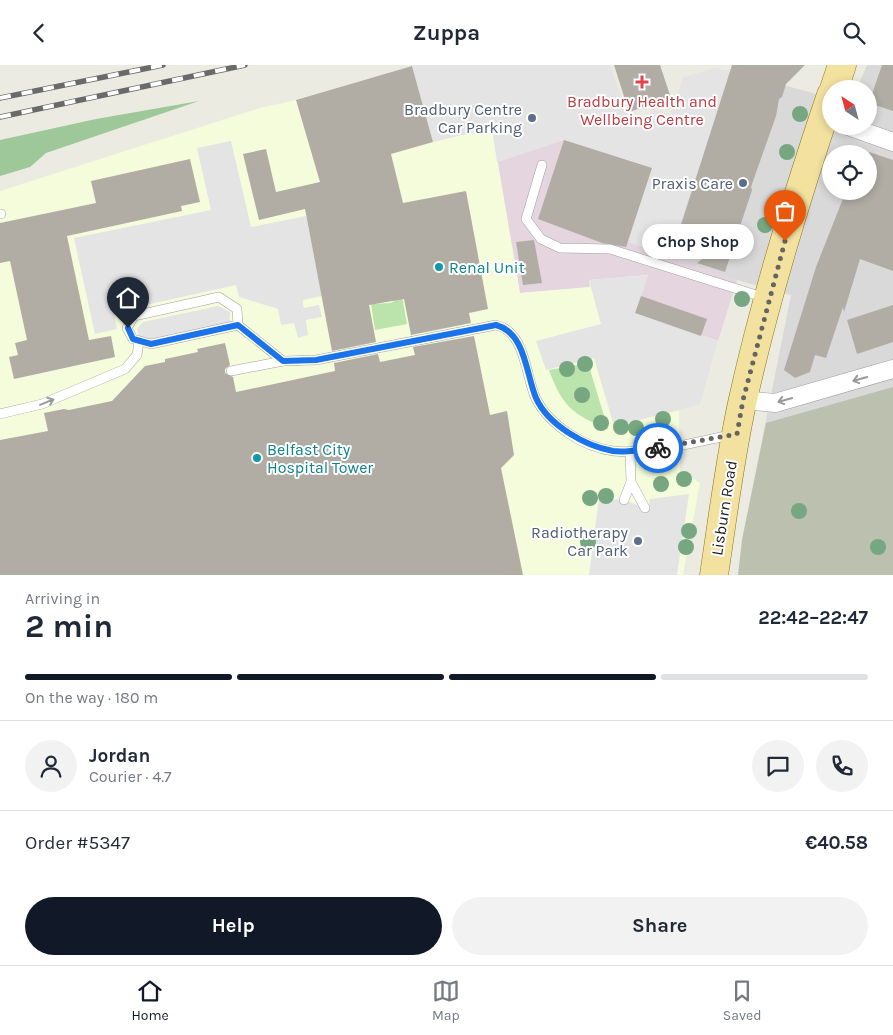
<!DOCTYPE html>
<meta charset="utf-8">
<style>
body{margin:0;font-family:Karla,sans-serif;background:#f2f2f3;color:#1f2937;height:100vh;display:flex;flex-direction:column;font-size:19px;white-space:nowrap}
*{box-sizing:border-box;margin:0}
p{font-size:16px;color:#747a83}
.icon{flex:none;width:28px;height:28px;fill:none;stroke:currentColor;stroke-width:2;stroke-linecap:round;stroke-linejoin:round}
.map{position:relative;height:510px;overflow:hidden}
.sheet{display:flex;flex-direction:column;background:#fff;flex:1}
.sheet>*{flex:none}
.needle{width:32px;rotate:324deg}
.fabs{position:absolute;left:822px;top:15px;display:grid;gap:10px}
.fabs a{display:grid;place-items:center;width:55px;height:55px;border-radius:50%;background:#fff;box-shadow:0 2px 8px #0003;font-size:25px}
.pin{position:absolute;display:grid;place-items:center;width:42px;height:42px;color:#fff;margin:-51px -21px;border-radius:50% 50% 50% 0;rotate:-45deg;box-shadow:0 0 5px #0007}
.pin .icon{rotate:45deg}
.courier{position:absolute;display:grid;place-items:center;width:50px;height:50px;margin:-25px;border:4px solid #1a73e8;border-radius:50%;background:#fff;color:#222;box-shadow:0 1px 6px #0007}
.bubble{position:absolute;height:35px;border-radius:18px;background:#fff;box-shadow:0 2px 8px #0003;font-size:16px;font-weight:700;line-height:35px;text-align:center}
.overview em{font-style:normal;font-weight:700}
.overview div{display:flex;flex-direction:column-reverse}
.overview{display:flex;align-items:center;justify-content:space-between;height:85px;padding:0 25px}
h1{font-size:32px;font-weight:700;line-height:38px}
.bar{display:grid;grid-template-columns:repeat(4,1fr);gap:8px 5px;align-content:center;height:60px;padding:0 25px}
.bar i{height:6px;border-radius:4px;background:#e0e1e3}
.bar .current{background:#111827}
.bar p{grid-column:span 4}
.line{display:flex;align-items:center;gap:12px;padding:0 25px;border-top:1px solid #e0e1e3}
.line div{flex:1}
.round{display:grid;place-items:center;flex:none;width:52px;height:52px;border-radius:26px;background:#f2f2f3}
.cta{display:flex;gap:10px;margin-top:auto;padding:10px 25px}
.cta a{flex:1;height:58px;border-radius:30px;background:#111827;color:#fff;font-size:20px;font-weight:700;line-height:58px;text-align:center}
.cta a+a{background:#f2f2f3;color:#1f2937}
header{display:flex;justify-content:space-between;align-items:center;height:65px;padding:0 25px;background:#fff;font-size:22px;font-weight:700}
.dock{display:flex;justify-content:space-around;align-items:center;height:70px;border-top:1px solid #e0e1e3;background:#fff;font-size:14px;color:#747a83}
.dock a{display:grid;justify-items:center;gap:2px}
.dock .current{color:#111827}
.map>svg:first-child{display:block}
.residential{fill:#dad9d9;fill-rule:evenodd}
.industrial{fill:#e5d5de}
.education{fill:#f5fcdc}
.construction{fill:#bcc0af}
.grass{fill:#bbe3ac}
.forest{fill:#9ec89a}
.parking{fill:#e4e4e4}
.building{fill:#b1ada5}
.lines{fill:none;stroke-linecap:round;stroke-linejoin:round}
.lane-casing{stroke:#a0a0a0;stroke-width:10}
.street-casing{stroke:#a0a0a0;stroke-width:19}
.primary-casing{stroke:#86780d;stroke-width:29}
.lane{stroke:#fff;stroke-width:9}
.street{stroke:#fff;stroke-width:18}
.primary{stroke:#f3e1a0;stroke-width:28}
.rail-casing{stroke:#6a6a6a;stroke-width:5.5}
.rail{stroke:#fff;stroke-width:4;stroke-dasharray:11;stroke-linecap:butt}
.tree{fill:#76a780}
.oneway{stroke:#999}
.done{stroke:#656461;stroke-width:5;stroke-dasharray:0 9}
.route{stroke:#1a73e8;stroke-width:6}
.health-dot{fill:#e0444e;stroke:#fff;stroke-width:2}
.service-dot{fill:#5c6f8a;stroke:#fff;stroke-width:2}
.culture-dot{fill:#0f9aa8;stroke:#fff;stroke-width:2}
.labels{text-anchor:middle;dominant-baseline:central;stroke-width:4;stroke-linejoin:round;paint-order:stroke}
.health-label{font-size:16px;fill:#be3a42;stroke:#fff}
.service-label{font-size:16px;fill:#4e5e75;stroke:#fff;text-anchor:end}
.culture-label{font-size:16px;fill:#0d838f;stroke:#fff;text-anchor:start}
.street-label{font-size:16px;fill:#1c1c1c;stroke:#fff}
</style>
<header><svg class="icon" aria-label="back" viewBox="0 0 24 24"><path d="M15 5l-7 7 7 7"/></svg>Zuppa<svg class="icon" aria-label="search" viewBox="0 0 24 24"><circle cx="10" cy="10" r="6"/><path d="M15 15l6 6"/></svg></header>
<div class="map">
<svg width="893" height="510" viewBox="0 0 893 510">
<rect width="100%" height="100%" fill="#ecebe2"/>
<path class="residential" d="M867,0H893V510L743,470L791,230L737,215L669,192L731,6L831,33V61H869V24H857ZM831,89H869V126H831Z"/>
<path class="industrial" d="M564,75L652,103L655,186L737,215L718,276L635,248L589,215L591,222L520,228L497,97Z"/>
<path class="education" d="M412,1L492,63L520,228L590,222L589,215L648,210L635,248L718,276L700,340L679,345L680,406L700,418L683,510H0V126L260,43L296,35Z"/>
<path class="construction" d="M893,322V510H738L742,475L766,358Z"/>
<g class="grass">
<path d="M402,231L407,259L375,265L371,239L391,238Z"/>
<path d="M588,298L608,364C573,350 562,341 549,305Z"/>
</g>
<path class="forest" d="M199,36L46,88L30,102L0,111V75L96,54Z"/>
<g class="parking">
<path d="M416,0H610L628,50L648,57L652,43L670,50L683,12L715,3L731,6L669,192L628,177L651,103L564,75L497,97L492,63L433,77L412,1Z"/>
<path d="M231,76L251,162L306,151L322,231L303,235V239L304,243L319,240L322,252L306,255L308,270L298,273L294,258L281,260L278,244L239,232L236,220L114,247L117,264L95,269L74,173L211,145L197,83Z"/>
<path d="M648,210L635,248L718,276L700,340L614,361L594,293L546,305L536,276L601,259L589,215Z"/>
<path d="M218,241L230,247L229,264L151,279L139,271L137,264L143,257Z"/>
<path d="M689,429L677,510H589L599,433L624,435L645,443L649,441L650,434Z"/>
</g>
<g class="building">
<path d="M614,0H660L671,33L629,47Z"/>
<path d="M732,0H805L786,19L782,32L779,34L776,51L751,122L752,125L725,207L697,198L705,192L674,182Z"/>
<path d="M882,0H893V46L869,38Z"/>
<path d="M412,1L433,77L391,89L403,138L466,126L488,244L469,248L471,258L411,270L404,234L369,240L376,277L332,286L305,144L259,155L243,89L266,84L276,127L320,117L296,35Z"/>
<path d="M564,75L652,103L626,182L602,178L538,154Z"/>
<path d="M869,87L893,95V206L860,194L844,247L843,242L826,293L815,290L810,307L795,313L784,305L816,202L846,126H869Z"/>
<path d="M190,94L200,137L181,141L182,146L67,171L89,275L111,271L115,292L14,314L9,292L18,290L15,278L27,275L10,196L0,198V158L96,138L91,116Z"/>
<path d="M534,175L542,218L523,220L516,177Z"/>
<path d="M641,231L707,254L701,271L635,248Z"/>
<path d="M893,240V277L857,289L847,255Z"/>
<path d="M474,271L490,350L507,346L514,390L501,403L523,510H0V375L48,366L44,348L64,344L69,345L112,336L145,301L165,297V294L198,287L197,284L225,278L230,300L225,304V308L233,312L236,327L335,306L334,298L378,289L380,297L415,290L413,282Z"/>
</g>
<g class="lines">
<defs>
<g id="lane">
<path d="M542,100L526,154L541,174L560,183L610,184L766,233"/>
<path d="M0,149H1"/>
<path d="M219,232L237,244L238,260L151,279L133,274L127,263L134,251Z"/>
<path d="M238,260L283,296L316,295L496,260C526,267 525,310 536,334C550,361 584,382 613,386C649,390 696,377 731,370"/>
<path d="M231,306L283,296"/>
<path d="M0,349L42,339L125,304L137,290L139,277"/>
<path d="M631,417L645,443"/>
<path d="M624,435L631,417L630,386"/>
</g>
<g id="street">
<path d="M848,61L893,77"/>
<path d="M743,335L775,338L893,304"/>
</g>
<g id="primary">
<path d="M834,24L842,0"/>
<path d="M714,510C723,451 730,392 743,334C766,231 797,130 831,30"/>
</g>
</defs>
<use href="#lane" class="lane-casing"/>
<use href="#street" class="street-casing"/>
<use href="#primary" class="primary-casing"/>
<use href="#lane" class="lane"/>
<use href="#street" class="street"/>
<use href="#primary" class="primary"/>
<defs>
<g id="rail">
<path d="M0,33L163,0"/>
<path d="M0,52L245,0"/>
</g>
</defs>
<use href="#rail" class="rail-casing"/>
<use href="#rail" class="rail"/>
</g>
<g class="tree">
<circle cx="800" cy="49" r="8"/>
<circle cx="787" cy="87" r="8"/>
<circle cx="765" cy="160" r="8"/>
<circle cx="742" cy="234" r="8"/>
<circle cx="585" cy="299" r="8"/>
<circle cx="567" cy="304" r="8"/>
<circle cx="582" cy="330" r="8"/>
<circle cx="663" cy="354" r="8"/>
<circle cx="601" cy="358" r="8"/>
<circle cx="621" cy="362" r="8"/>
<circle cx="636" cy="363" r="8"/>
<circle cx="684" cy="414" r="8"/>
<circle cx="661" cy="419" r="8"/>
<circle cx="606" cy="431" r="8"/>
<circle cx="590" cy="433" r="8"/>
<circle cx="799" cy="446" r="8"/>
<circle cx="689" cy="466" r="8"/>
<circle cx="588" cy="477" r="8"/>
<circle cx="686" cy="482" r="8"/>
<circle cx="878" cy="482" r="8"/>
</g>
<defs><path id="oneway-shaft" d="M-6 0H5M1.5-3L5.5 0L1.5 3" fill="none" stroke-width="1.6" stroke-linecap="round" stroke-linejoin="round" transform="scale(1.25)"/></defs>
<g class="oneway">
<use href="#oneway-shaft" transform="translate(860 314) rotate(164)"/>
<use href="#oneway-shaft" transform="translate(785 335) rotate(164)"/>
<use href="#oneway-shaft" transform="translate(47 337) rotate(-22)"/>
</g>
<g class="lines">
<path class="done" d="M658,383L737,369L743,335L785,176"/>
<path class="route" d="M128,263L133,274L151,279L238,260L283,296L316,295L496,260C526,268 526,310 536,333C548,360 585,381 613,386C627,388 643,384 658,383"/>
</g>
<path class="health-dot" d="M639.5 9.5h5v5h5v5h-5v5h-5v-5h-5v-5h5z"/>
<g class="service-dot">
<circle cx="532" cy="53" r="5"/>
<circle cx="743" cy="118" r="5"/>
<circle cx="638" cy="476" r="5"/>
</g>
<g class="culture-dot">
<circle cx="439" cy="202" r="5"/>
<circle cx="257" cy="393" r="5"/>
</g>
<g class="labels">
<g class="health-label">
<text x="642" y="36">Bradbury Health and<tspan x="642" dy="18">Wellbeing Centre</tspan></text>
</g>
<g class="service-label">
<text x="522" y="44">Bradbury Centre<tspan x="522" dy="18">Car Parking</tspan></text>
<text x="733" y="118">Praxis Care</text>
<text x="628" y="467">Radiotherapy<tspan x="628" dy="18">Car Park</tspan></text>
</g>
<g class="culture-label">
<text x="449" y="202">Renal Unit</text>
<text x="267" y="384">Belfast City<tspan x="267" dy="18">Hospital Tower</tspan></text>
</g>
<g class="street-label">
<text transform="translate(724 443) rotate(-81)">Lisburn Road</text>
</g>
</g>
</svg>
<div class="fabs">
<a><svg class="needle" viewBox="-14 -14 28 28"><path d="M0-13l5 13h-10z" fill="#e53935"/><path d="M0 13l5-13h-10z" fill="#747a83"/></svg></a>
<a><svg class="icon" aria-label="locate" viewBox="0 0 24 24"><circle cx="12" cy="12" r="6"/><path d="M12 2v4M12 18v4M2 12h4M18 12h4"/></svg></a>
</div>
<div class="pin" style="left:785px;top:176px;background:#ea580c"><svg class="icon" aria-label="bag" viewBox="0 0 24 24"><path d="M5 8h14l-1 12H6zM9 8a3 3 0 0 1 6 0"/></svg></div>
<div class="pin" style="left:128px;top:263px;background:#1f2937"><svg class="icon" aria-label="home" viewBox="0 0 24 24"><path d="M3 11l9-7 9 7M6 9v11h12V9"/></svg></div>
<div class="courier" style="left:658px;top:383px"><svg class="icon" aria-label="bike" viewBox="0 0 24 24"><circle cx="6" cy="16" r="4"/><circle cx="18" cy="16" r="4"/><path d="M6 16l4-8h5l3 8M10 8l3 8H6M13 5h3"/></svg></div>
<div class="bubble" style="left:642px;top:159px;width:112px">Chop Shop</div>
</div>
<section class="sheet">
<div class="overview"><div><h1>2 min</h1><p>Arriving in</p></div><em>22:42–22:47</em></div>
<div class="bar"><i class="current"></i><i class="current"></i><i class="current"></i><i></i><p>On the way · 180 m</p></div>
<div class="line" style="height:90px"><a class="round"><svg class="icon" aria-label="person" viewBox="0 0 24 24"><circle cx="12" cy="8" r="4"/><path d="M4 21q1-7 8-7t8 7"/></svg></a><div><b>Jordan</b><p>Courier · 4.7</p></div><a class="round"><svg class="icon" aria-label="chat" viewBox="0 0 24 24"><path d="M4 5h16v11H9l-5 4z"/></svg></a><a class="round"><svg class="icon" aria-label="phone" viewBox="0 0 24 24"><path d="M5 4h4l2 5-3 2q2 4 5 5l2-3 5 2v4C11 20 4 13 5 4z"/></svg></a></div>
<div class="line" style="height:65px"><div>Order #5347</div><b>€40.58</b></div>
<div class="cta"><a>Help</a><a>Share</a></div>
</section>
<nav class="dock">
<a class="current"><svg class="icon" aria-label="home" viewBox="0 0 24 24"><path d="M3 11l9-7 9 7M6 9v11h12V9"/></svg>Home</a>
<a><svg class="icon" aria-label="map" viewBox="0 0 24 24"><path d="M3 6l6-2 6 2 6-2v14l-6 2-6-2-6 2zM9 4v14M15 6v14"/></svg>Map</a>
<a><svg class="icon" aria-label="saved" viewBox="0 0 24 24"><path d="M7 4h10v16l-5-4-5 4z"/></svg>Saved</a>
</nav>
